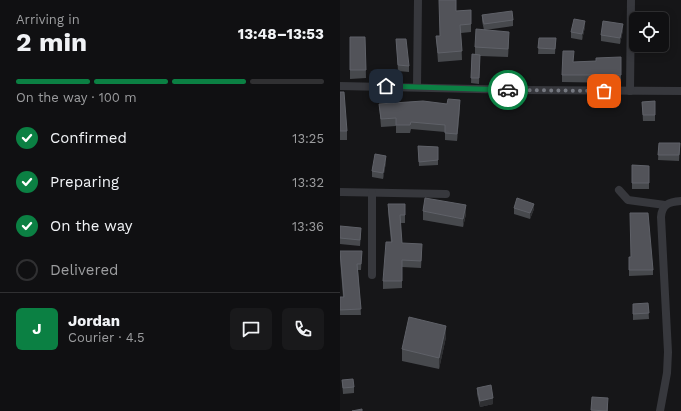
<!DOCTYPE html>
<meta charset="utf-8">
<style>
body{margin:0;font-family:"Work Sans",sans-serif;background:#19191b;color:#f1f3f6;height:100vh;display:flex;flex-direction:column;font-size:15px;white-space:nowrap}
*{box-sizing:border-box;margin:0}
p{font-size:13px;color:#9c9d9f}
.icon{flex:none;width:22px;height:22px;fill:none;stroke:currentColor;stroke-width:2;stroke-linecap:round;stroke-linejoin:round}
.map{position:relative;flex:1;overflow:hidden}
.drawer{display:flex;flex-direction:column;background:#101012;width:340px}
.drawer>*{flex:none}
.fabs{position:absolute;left:289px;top:12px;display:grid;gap:8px}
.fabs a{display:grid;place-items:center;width:40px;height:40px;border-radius:6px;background:#101012;box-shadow:0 2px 10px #0003,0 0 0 1px #303032;font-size:20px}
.pin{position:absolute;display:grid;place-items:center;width:34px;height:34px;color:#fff;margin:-17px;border-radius:8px;box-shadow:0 2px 6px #0006}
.courier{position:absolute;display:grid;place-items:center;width:40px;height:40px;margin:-20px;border:3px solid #0b8043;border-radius:50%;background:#fff;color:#222;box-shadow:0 1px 5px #0007}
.headline em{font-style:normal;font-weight:700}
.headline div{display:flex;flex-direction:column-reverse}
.headline{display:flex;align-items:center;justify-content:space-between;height:68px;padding:0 16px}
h1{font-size:26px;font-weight:700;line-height:30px}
.bar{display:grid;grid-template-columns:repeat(4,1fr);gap:6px 4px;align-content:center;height:48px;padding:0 16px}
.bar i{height:5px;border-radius:3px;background:#303032}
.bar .selected{background:#0b8043}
.bar p{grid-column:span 4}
.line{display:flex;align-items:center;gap:10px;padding:0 16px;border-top:1px solid #303032}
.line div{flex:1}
.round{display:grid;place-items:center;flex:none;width:42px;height:42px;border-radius:6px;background:#19191b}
ol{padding:0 16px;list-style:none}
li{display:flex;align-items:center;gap:12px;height:44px}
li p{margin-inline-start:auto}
li .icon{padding:4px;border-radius:50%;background:#0b8043;color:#fff;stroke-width:4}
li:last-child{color:#9c9d9f}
li i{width:22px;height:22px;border:2px solid #303032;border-radius:50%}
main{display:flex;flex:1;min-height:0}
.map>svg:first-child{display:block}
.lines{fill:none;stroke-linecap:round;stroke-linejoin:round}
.street{stroke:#37383d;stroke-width:8}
.wall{fill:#47494d}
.shaded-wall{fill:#2f3033}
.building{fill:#525359;stroke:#5f6168}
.done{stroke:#757880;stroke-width:4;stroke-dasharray:0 7.2}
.route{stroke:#0b8043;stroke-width:5}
</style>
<main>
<section class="drawer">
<div class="headline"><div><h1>2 min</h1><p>Arriving in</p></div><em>13:48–13:53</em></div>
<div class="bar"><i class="selected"></i><i class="selected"></i><i class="selected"></i><i></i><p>On the way · 100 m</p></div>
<ol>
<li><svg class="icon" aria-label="check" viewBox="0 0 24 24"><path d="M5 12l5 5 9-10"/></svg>Confirmed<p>13:25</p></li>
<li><svg class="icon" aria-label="check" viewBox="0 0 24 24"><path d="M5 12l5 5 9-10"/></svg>Preparing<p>13:32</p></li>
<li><svg class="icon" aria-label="check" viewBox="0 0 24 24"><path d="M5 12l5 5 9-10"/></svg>On the way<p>13:36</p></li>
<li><i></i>Delivered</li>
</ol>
<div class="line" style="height:72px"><b class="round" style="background:#0b8043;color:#fff">J</b><div><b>Jordan</b><p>Courier · 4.5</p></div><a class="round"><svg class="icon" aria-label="chat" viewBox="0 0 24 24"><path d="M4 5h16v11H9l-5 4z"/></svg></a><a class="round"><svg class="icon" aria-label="phone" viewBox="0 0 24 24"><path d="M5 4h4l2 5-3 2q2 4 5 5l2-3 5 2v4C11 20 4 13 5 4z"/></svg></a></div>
</section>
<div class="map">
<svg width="341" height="411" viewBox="0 0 341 411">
<rect width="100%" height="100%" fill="#161618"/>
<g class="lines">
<g class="street">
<path d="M0,86L177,90L341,91"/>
<path d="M77,87L78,0"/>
<path d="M290,91L291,0"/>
<path d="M279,190L288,200L325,205"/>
<path d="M0,192L106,194"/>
<path d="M32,275V193"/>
<path d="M320,411L327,373L328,352L321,217C322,204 329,202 341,201"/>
</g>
</g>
<g class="wall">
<path d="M131,10V32L121,33L122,60L98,62L96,36H100L116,11Z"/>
<path d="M142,15L173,20V26L145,30L169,40L168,57L140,56L139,84L131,83L132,54H135V47L144,30L142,21Z"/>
<path d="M245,27L242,40L231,38V32Z"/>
<path d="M283,30L280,44L261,41V35Z"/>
<path d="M10,37H25L26,78L10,79Z"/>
<path d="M199,38H216L215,54H198Z"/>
<path d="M56,39L69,66V72L58,71Z"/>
<path d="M281,57V83L222,82V75L233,62L256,61Z"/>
<path d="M0,92L7,131V140H0Z"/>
<path d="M315,101V121H303L302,102Z"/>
<path d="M39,104L120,108L117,141L105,140V132L71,129L70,133H56V126L41,127Z"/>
<path d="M319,143H340L339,161L318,160Z"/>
<path d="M78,146L98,147V165L79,166Z"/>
<path d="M46,162L43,179L32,177V171Z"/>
<path d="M292,165L309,166V189H292Z"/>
<path d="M48,204H65V223H60L62,243L82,251L81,268L62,267V288L43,289V281L51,242L48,211Z"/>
<path d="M174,208L194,209L190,219L174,214Z"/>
<path d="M83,211L126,214L123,227L83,220Z"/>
<path d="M0,226L21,234L20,246L0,244Z"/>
<path d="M0,251H22L21,270H18L21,315H0V297H3L0,258Z"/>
<path d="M289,257H291L313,270V275L289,276Z"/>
<path d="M308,303L309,319L293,320V304Z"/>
<path d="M106,337L99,369L62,361V349Z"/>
<path d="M2,380L14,387V393L3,394Z"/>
<path d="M137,388L153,404L140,407L137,394Z"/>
<path d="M252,397L268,404V411H251Z"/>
</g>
<g class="shaded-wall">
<path d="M245,21V27L242,40V34Z"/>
<path d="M283,24V30L280,44V38Z"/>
<path d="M169,32V40L168,57V49Z"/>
<path d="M120,100V108L117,141V134Z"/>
<path d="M46,156V162L43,179V173Z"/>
<path d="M194,204V209L190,219V213Z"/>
<path d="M126,205V214L123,227V219Z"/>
<path d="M106,326V337L99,369V358Z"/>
<path d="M153,398V404L140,407V401Z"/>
</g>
<g class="building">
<path d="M99,0H116V11L131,10V24L120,25L122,51L98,53L96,36H100Z"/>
<path d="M172,11L173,20L144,24L142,15Z"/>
<path d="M234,19L245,21L242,34L231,32Z"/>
<path d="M263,21L283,24L280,38L261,35Z"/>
<path d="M136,29L169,32L168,49L135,47Z"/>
<path d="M10,37H25L26,70H10Z"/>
<path d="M199,38H216L215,49L198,48Z"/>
<path d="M56,39H66L69,66L58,65Z"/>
<path d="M223,51H234L233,62L256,61V58L281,57V75H222Z"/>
<path d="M132,54L140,55L139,78H131Z"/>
<path d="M0,92H4L7,131H0Z"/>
<path d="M108,99L120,100L117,134L105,133V125L71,122L70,125H56V118L41,119L39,104L83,101L107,104Z"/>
<path d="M315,101V115H303L302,102Z"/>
<path d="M319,143H340L339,155H318Z"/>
<path d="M78,146L98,147V160L79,162Z"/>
<path d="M35,154L46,156L43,173L32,171Z"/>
<path d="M292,165L309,166V183H292Z"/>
<path d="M85,198L126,205L123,219L83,211Z"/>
<path d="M177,198L194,204L190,213L174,208Z"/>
<path d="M48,204H65V215H60L62,243L82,244L81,261L62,260V281H43L46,242H52Z"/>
<path d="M290,213H308L313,270H289V257H291Z"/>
<path d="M0,226L21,228L20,240L0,238Z"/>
<path d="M0,251H22L21,264H17L21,309L0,310V297H4Z"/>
<path d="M308,303L309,313L293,314V304Z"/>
<path d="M69,317L106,326L99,358L62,349Z"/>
<path d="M13,379L14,387L3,388L2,380Z"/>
<path d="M151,385L153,398L140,401L137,388Z"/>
<path d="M252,397L268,398L267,411L251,410Z"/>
<path d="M22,409V411H12Z"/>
</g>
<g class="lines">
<path class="done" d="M168,90L264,91"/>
<path class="route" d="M46,86L168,90"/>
</g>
</svg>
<div class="fabs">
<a><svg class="icon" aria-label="locate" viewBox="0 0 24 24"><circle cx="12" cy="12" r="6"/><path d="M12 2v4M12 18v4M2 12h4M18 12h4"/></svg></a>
</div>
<div class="pin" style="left:264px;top:91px;background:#ea580c"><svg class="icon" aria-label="bag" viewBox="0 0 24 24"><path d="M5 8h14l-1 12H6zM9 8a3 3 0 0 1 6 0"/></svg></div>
<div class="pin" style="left:46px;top:86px;background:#1f2937"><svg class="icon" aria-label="home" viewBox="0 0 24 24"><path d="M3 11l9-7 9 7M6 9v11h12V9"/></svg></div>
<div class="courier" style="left:168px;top:90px"><svg class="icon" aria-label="car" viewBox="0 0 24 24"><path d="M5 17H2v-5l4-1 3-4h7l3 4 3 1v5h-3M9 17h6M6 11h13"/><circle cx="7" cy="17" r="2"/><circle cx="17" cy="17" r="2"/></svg></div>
</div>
</main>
